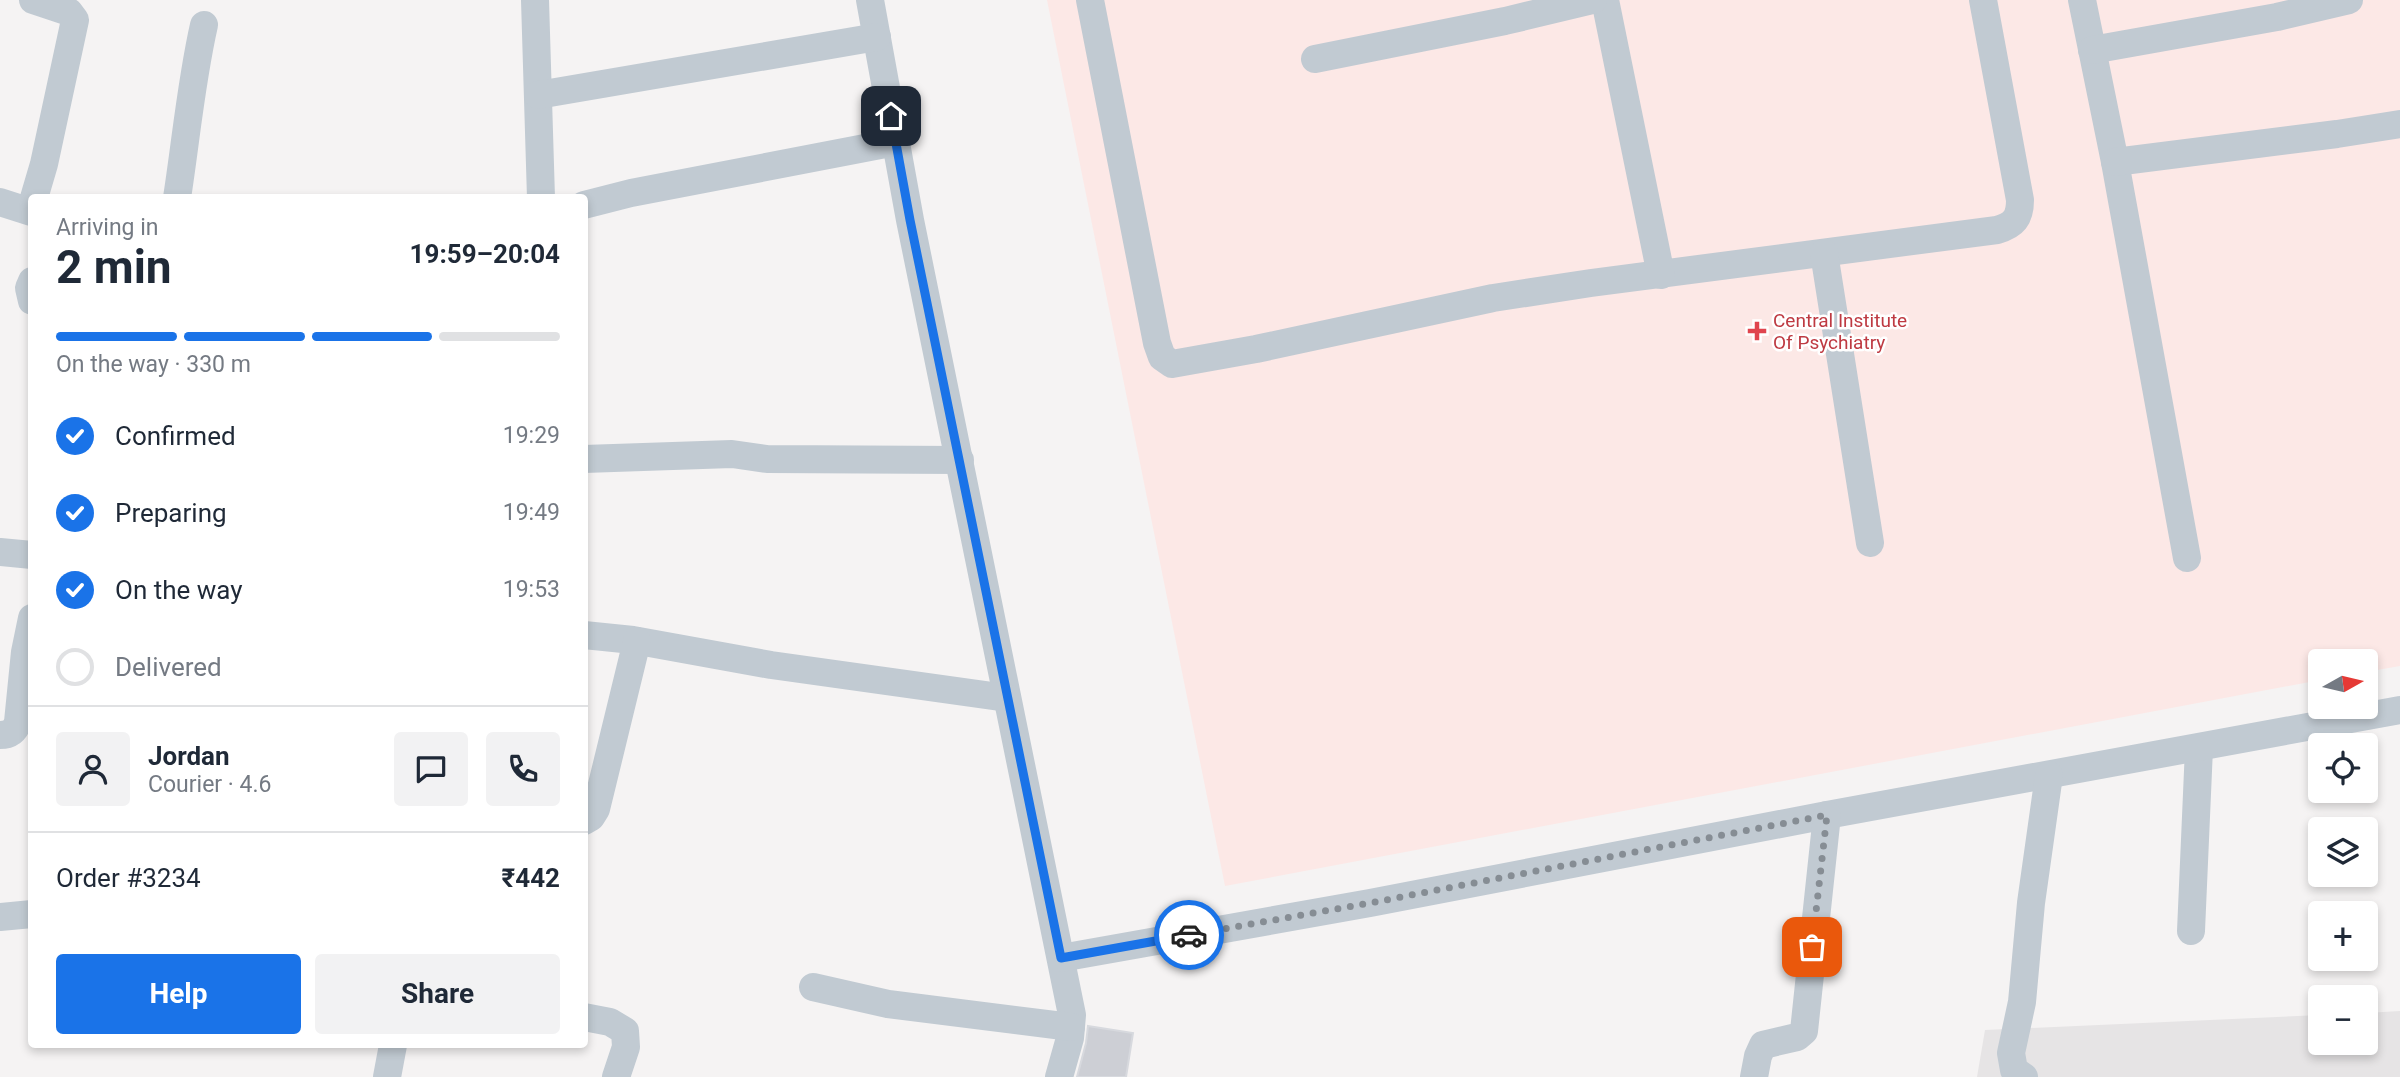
<!DOCTYPE html>
<meta charset="utf-8">
<style>
body{margin:0;font-family:Roboto,sans-serif;background:#f2f2f3;color:#1f2937;height:100vh;display:flex;flex-direction:column;font-size:26px;white-space:nowrap}
*{box-sizing:border-box;margin:0}
p{font-size:23px;color:#747a83}
.icon{flex:none;width:38px;height:38px;fill:none;stroke:currentColor;stroke-width:2;stroke-linecap:round;stroke-linejoin:round}
.map{position:relative;flex:1;overflow:hidden}
.details{position:absolute;left:28px;top:194px;width:560px;height:854px;display:flex;flex-direction:column;background:#fff;border-radius:7px;box-shadow:0 4px 10px #0003}
.details>*{flex:none}
.needle{width:46px;rotate:82deg}
.controls{position:absolute;left:2308px;top:649px;display:grid;gap:14px}
.controls a{display:grid;place-items:center;width:70px;height:70px;border-radius:7px;background:#fff;box-shadow:0 4px 10px #0003;font-size:35px}
.pin{position:absolute;display:grid;place-items:center;width:60px;height:60px;color:#fff;margin:-30px;border-radius:14px;box-shadow:0 4px 10px #0006}
.courier{position:absolute;display:grid;place-items:center;width:70px;height:70px;margin:-35px;border:5px solid #1a73e8;border-radius:50%;background:#fff;color:#222;box-shadow:0 2px 9px #0007}
.summary em{font-style:normal;font-weight:700}
.summary div{display:flex;flex-direction:column-reverse}
.summary{display:flex;align-items:center;justify-content:space-between;height:119px;padding:0 28px}
h1{font-size:46px;font-weight:700;line-height:52px}
.bar{display:grid;grid-template-columns:repeat(4,1fr);gap:10px 7px;align-content:center;height:84px;padding:0 28px}
.bar i{height:9px;border-radius:5px;background:#e0e1e3}
.bar .on{background:#1a73e8}
.bar p{grid-column:span 4}
.line{display:flex;align-items:center;gap:18px;padding:0 28px;border-top:2px solid #e0e1e3}
.line div{flex:1}
.round{display:grid;place-items:center;flex:none;width:74px;height:74px;border-radius:7px;background:#f2f2f3}
ol{padding:0 28px;list-style:none}
li{display:flex;align-items:center;gap:21px;height:77px}
li p{margin-inline-start:auto}
li .icon{padding:7px;border-radius:50%;background:#1a73e8;color:#fff;stroke-width:4}
li:last-child{color:#747a83}
li i{width:38px;height:38px;border:4px solid #e0e1e3;border-radius:50%}
.action{display:flex;gap:14px;margin-top:auto;padding:14px 28px}
.action a{flex:1;height:80px;border-radius:7px;background:#1a73e8;color:#fff;font-size:28px;font-weight:700;line-height:80px;text-align:center}
.action a+a{background:#f2f2f3;color:#1f2937}
.map>svg:first-child{display:block}
.education{fill:#e6e4e5}
.medical{fill:#fce8e6}
.building{fill:#cdcfd5;stroke:#d7d9de;stroke-width:2}
.lines{fill:none;stroke-linecap:round;stroke-linejoin:round}
.minor{stroke:#c1cad2;stroke-width:28}
.done{stroke:#868d94;stroke-width:7;stroke-dasharray:0 12.6}
.route{stroke:#1a73e8;stroke-width:9}
.health-dot{fill:#e0444e;stroke:#fff;stroke-width:2.5}
.labels{text-anchor:middle;dominant-baseline:central;stroke-width:5;stroke-linejoin:round;paint-order:stroke}
.health-label{font-size:19px;fill:#be3a42;stroke:#fff;text-anchor:start}
</style>
<div class="map">
<svg width="2400" height="1077" viewBox="0 0 2400 1077">
<rect width="100%" height="100%" fill="#f5f3f3"/>
<path class="education" d="M2400,1011V1077H1977L1985,1030L2320,1015V1043H2366V1013Z"/>
<path class="medical" d="M1047,0H2400V666L2366,672V662H2320V680L1225,886Z"/>
<path class="building" d="M1088,1026L1133,1033L1126,1077H1077L1086,1043Z"/>
<g class="lines">
<g class="minor">
<path d="M33,0L69,12L75,20L44,164L34,198"/>
<path d="M535,0L541,198"/>
<path d="M870,0L910,220L1072,1015L1070,1038L1059,1077"/>
<path d="M1090,0L1157,343L1162,357L1172,364L1256,349L1493,298L1591,283L1997,230C2014,225 2020,218 2020,200L1983,0"/>
<path d="M1605,0L1661,275"/>
<path d="M2082,0L2115,162L2187,558"/>
<path d="M2092,50L2277,17L2349,0"/>
<path d="M1315,59L1505,21L1593,0"/>
<path d="M538,95L877,37"/>
<path d="M2115,162L2337,134L2400,124"/>
<path d="M177,198C186,140 191,82 204,25"/>
<path d="M0,202L31,212"/>
<path d="M584,205L631,193L896,142"/>
<path d="M1824,253L1870,543"/>
<path d="M32,281L29,288L32,301"/>
<path d="M584,459L732,454L767,459L960,460"/>
<path d="M0,552L32,555"/>
<path d="M584,635L633,640L771,665L1007,698"/>
<path d="M0,735C10,735 15,731 18,722L25,652L32,618"/>
<path d="M584,821L591,817L596,809L637,641"/>
<path d="M0,917L32,914"/>
<path d="M2191,931L2199,748"/>
<path d="M1061,958L1370,903L1827,815L2400,710"/>
<path d="M813,987L888,1004L1071,1027"/>
<path d="M584,1017L610,1022L625,1031L626,1047L616,1077"/>
<path d="M387,1077L393,1045"/>
<path d="M1754,1077L1758,1056L1763,1045L1797,1037L1804,1031L1827,815"/>
<path d="M2024,1077L2014,1070L2011,1053L2022,1002L2031,903L2049,775"/>
</g>
</g>
<g class="lines">
<path class="done" d="M1189,935L1370,903L1827,815L1812,947"/>
<path class="route" d="M891,116L910,220L1061,958L1189,935"/>
</g>
<path class="health-dot" d="M1753.5 320.5h7v7h7v7h-7v7h-7v-7h-7v-7h7z"/>
<g class="labels">
<g class="health-label">
<text x="1773" y="320">Central Institute<tspan x="1773" dy="22">Of Psychiatry</tspan></text>
</g>
</g>
</svg>
<div class="controls">
<a><svg class="needle" viewBox="-14 -14 28 28"><path d="M0-13l5 13h-10z" fill="#e53935"/><path d="M0 13l5-13h-10z" fill="#747a83"/></svg></a>
<a><svg class="icon" aria-label="locate" viewBox="0 0 24 24"><circle cx="12" cy="12" r="6"/><path d="M12 2v4M12 18v4M2 12h4M18 12h4"/></svg></a>
<a><svg class="icon" aria-label="layers" viewBox="0 0 24 24"><path d="M12 4l9 5-9 5-9-5zM3 14l9 5 9-5"/></svg></a>
<a>+</a>
<a>−</a>
</div>
<div class="pin" style="left:1812px;top:947px;background:#ea580c"><svg class="icon" aria-label="bag" viewBox="0 0 24 24"><path d="M5 8h14l-1 12H6zM9 8a3 3 0 0 1 6 0"/></svg></div>
<div class="pin" style="left:891px;top:116px;background:#1f2937"><svg class="icon" aria-label="home" viewBox="0 0 24 24"><path d="M3 11l9-7 9 7M6 9v11h12V9"/></svg></div>
<div class="courier" style="left:1189px;top:935px"><svg class="icon" aria-label="car" viewBox="0 0 24 24"><path d="M5 17H2v-5l4-1 3-4h7l3 4 3 1v5h-3M9 17h6M6 11h13"/><circle cx="7" cy="17" r="2"/><circle cx="17" cy="17" r="2"/></svg></div>
<section class="details">
<div class="summary"><div><h1>2 min</h1><p>Arriving in</p></div><em>19:59–20:04</em></div>
<div class="bar"><i class="on"></i><i class="on"></i><i class="on"></i><i></i><p>On the way · 330 m</p></div>
<ol>
<li><svg class="icon" aria-label="check" viewBox="0 0 24 24"><path d="M5 12l5 5 9-10"/></svg>Confirmed<p>19:29</p></li>
<li><svg class="icon" aria-label="check" viewBox="0 0 24 24"><path d="M5 12l5 5 9-10"/></svg>Preparing<p>19:49</p></li>
<li><svg class="icon" aria-label="check" viewBox="0 0 24 24"><path d="M5 12l5 5 9-10"/></svg>On the way<p>19:53</p></li>
<li><i></i>Delivered</li>
</ol>
<div class="line" style="height:126px"><a class="round"><svg class="icon" aria-label="person" viewBox="0 0 24 24"><circle cx="12" cy="8" r="4"/><path d="M4 21q1-7 8-7t8 7"/></svg></a><div><b>Jordan</b><p>Courier · 4.6</p></div><a class="round"><svg class="icon" aria-label="chat" viewBox="0 0 24 24"><path d="M4 5h16v11H9l-5 4z"/></svg></a><a class="round"><svg class="icon" aria-label="phone" viewBox="0 0 24 24"><path d="M5 4h4l2 5-3 2q2 4 5 5l2-3 5 2v4C11 20 4 13 5 4z"/></svg></a></div>
<div class="line" style="height:91px"><div>Order #3234</div><b>₹442</b></div>
<div class="action"><a>Help</a><a>Share</a></div>
</section>
</div>
